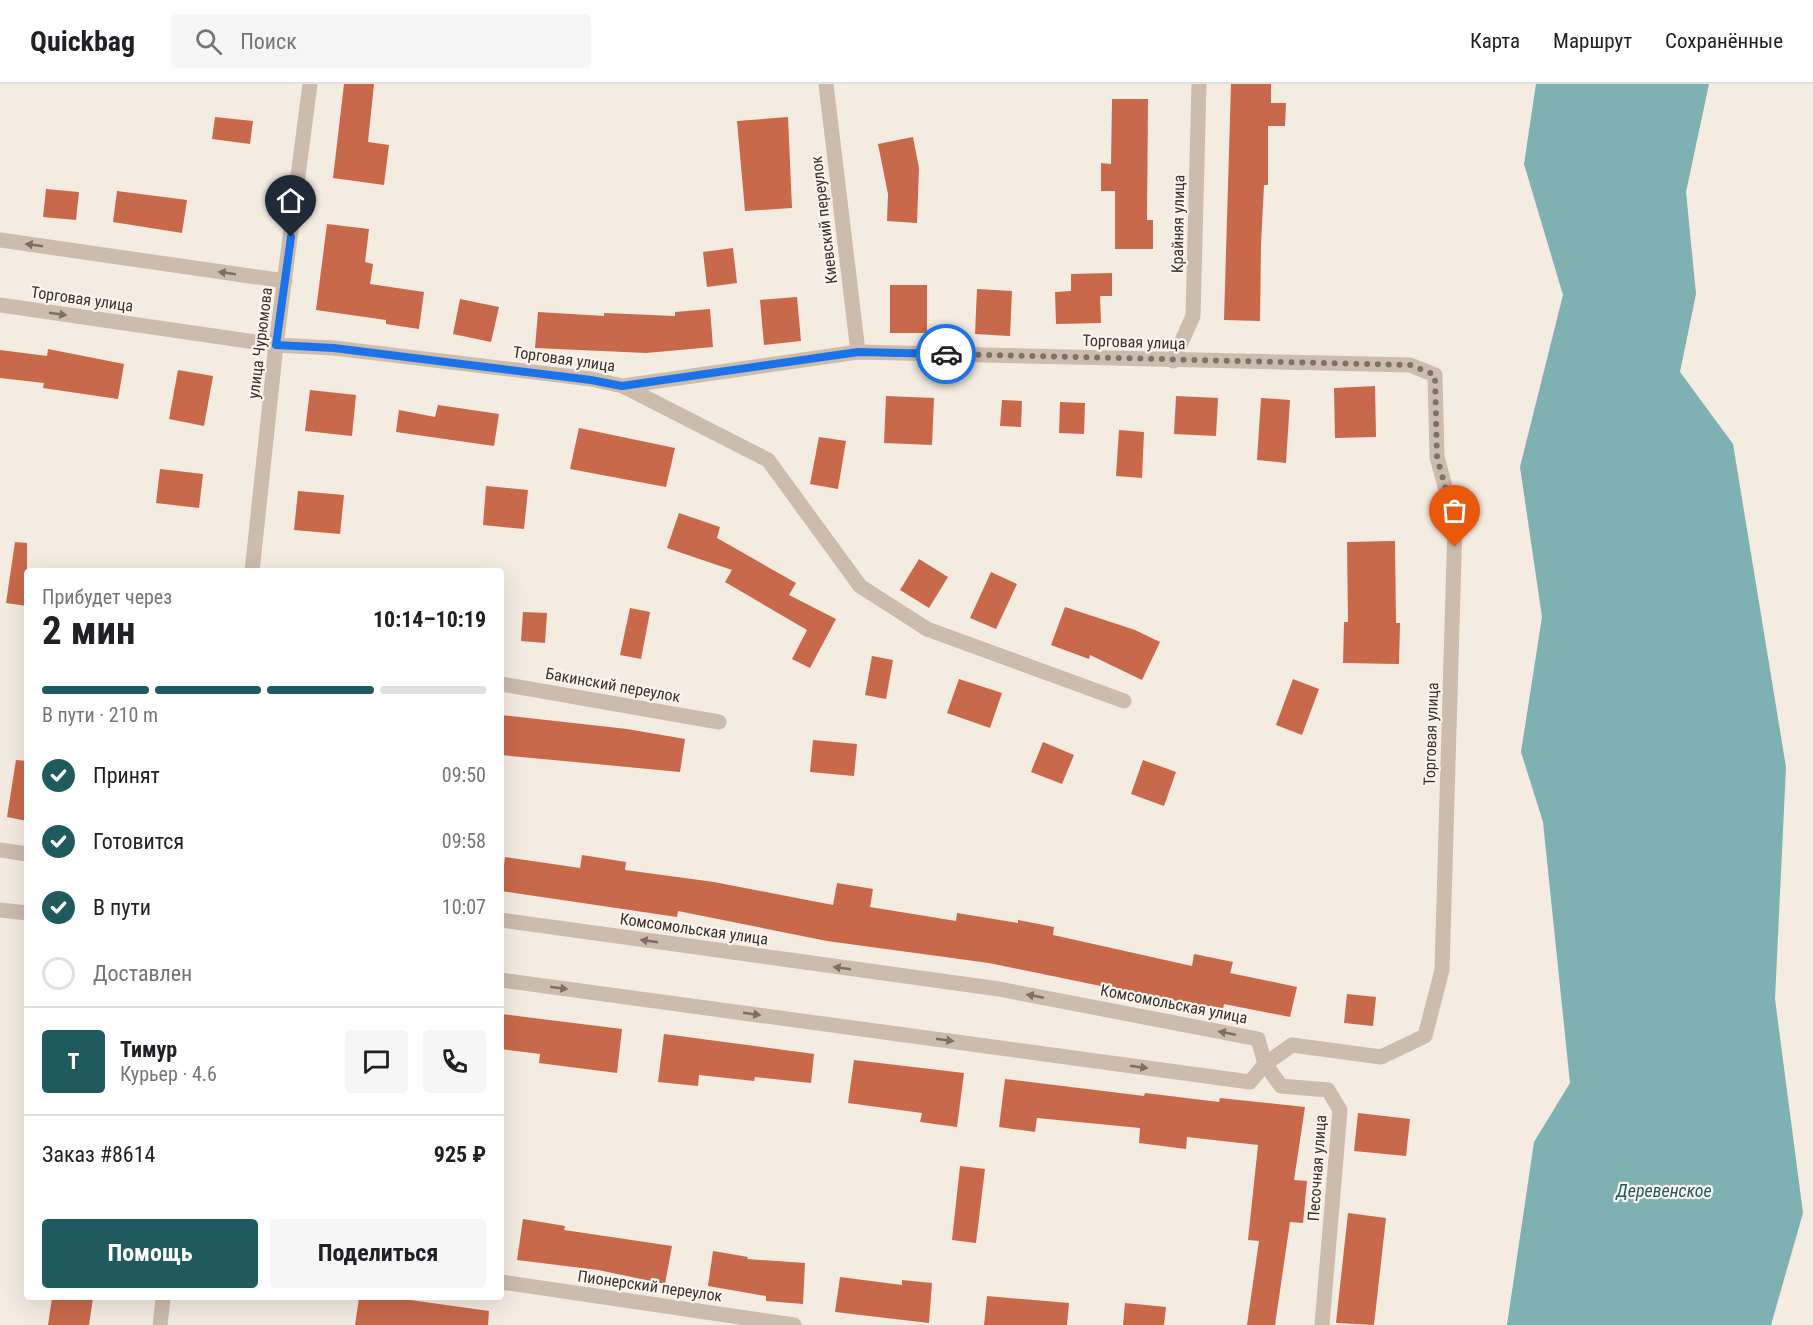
<!DOCTYPE html>
<html lang="ru">
<meta charset="utf-8">
<style>
body{margin:0;font-family:"Roboto Condensed",sans-serif;background:#f6f6f6;color:#202124;height:100vh;display:flex;flex-direction:column;font-size:22px;white-space:nowrap}
*{box-sizing:border-box;margin:0}
p{font-size:20px;color:#757577}
.icon{flex:none;width:33px;height:33px;fill:none;stroke:currentColor;stroke-width:2;stroke-linecap:round;stroke-linejoin:round}
.map{position:relative;flex:1;overflow:hidden}
.sheet{position:absolute;left:24px;top:484px;width:480px;height:732px;display:flex;flex-direction:column;background:#fff;border-radius:6px;box-shadow:0 6px 24px #0002}
.sheet>*{flex:none}
.pin{position:absolute;display:grid;place-items:center;width:51px;height:51px;color:#fff;margin:-62px -26px;border-radius:50% 50% 50% 0;rotate:-45deg;box-shadow:0 0 6px #0007}
.pin .icon{rotate:45deg}
.courier{position:absolute;display:grid;place-items:center;width:60px;height:60px;margin:-30px;border:4px solid #1a73e8;border-radius:50%;background:#fff;color:#222;box-shadow:0 2px 8px #0007}
.headline em{font-style:normal;font-weight:700}
.headline div{display:flex;flex-direction:column-reverse}
.headline{display:flex;align-items:center;justify-content:space-between;height:102px;padding:0 18px}
h1{font-size:39px;font-weight:700;line-height:45px}
.bar{display:grid;grid-template-columns:repeat(4,1fr);gap:9px 6px;align-content:center;height:72px;padding:0 18px}
.bar i{height:8px;border-radius:4px;background:#e0e0e0}
.bar .current{background:#1f5a5e}
.bar p{grid-column:span 4}
.line{display:flex;align-items:center;gap:15px;padding:0 18px;border-top:2px solid #e0e0e0}
.line div{flex:1}
.round{display:grid;place-items:center;flex:none;width:63px;height:63px;border-radius:6px;background:#f6f6f6}
ol{padding:0 18px;list-style:none}
li{display:flex;align-items:center;gap:18px;height:66px}
li p{margin-inline-start:auto}
li .icon{padding:6px;border-radius:50%;background:#1f5a5e;color:#fff;stroke-width:4}
li:last-child{color:#757577}
li i{width:33px;height:33px;border:3px solid #e0e0e0;border-radius:50%}
.action{display:flex;gap:12px;margin-top:auto;padding:12px 18px}
.action a{flex:1;height:69px;border-radius:6px;background:#1f5a5e;color:#fff;font-size:24px;font-weight:700;line-height:69px;text-align:center}
.action a+a{background:#f6f6f6;color:#202124}
header{display:flex;align-items:center;gap:36px;box-sizing:border-box;height:84px;padding:0 30px;background:#fff;border-bottom:2px solid #e0e0e0}
header strong{font-size:28px}
nav{display:flex;gap:33px;margin-inline-start:auto;font-size:21px}
.search{width:420px;height:54px;background:#f6f6f6;display:flex;align-items:center;gap:15px;box-sizing:border-box;padding:0 21px;border-radius:6px;color:#757577;font-size:22px}
.map>svg:first-child{display:block}
.water{fill:#7fb0b2}
.building{fill:#c8694b}
.lines{fill:none;stroke-linecap:round;stroke-linejoin:round}
.street{stroke:#cdbbac;stroke-width:15}
.oneway{fill:#7d6f65}
.done{stroke:#7c716b;stroke-width:6;stroke-dasharray:0 10.8}
.route{stroke:#1a73e8;stroke-width:8}
.labels{text-anchor:middle;dominant-baseline:central;stroke-width:4.5;stroke-linejoin:round;paint-order:stroke}
.street-label{font-size:16px;fill:#3b302b;stroke:#fbf5ee}
.water-label{font-size:18px;font-style:italic;fill:#1f5a5e;stroke:#fbf5ee}
</style>
<header>
<strong>Quickbag</strong>
<div class="search"><svg class="icon" aria-label="search" viewBox="0 0 24 24"><circle cx="10" cy="10" r="6"/><path d="M15 15l6 6"/></svg>Поиск</div>
<nav><a>Карта</a><a>Маршрут</a><a>Сохранённые</a></nav>
</header>
<div class="map">
<svg width="1813" height="1241" viewBox="0 0 1813 1241">
<rect width="100%" height="100%" fill="#f4ebe1"/>
<path class="water" d="M1536,0H1709L1686,108L1696,210L1680,288L1733,360L1786,683L1775,915L1803,1129L1771,1241H1507L1534,1058L1570,999L1543,738L1521,668L1542,533L1520,383L1563,211L1524,80Z"/>
<g class="building">
<path d="M344,0H374L368,58L389,61L384,101L333,94Z"/>
<path d="M1231,0H1271V19H1286L1285,42H1268V101H1264L1261,160L1260,237L1224,236Z"/>
<path d="M1112,15H1148L1147,136H1153V165H1115V107H1101V79L1111,80Z"/>
<path d="M215,33L253,37L250,60L212,55Z"/>
<path d="M788,33L792,124L745,127L737,37Z"/>
<path d="M913,53L919,84L917,139L887,137L888,110L878,60Z"/>
<path d="M46,105L79,108L76,136L43,133Z"/>
<path d="M117,107L187,116L182,149L113,138Z"/>
<path d="M327,140L369,145L365,178L373,180L370,200L424,208L419,245L386,240V236L316,226Z"/>
<path d="M733,164L737,199L707,203L703,168Z"/>
<path d="M1112,189V212H1100L1101,239L1056,240L1055,208L1071,207V190Z"/>
<rect x="890" y="201" width="37" height="48"/>
<path d="M977,205L1012,207L1010,252L975,250Z"/>
<path d="M797,213L801,257L764,261L760,216Z"/>
<path d="M460,215L499,223L491,258L453,250Z"/>
<path d="M710,225L713,263L646,269L535,264L538,228L604,232V229L675,232V228Z"/>
<path d="M48,265L124,280L118,315L43,304L44,299L0,294V266L47,272Z"/>
<path d="M178,286L213,292L204,342L169,335Z"/>
<path d="M1375,302L1376,353L1335,354L1334,304Z"/>
<path d="M310,306L356,311L352,352L305,347Z"/>
<path d="M886,312L934,314L932,361L884,359Z"/>
<path d="M1176,312L1218,314L1216,352L1174,350Z"/>
<path d="M1261,314L1290,316L1286,379L1257,376Z"/>
<path d="M1002,316L1022,317L1021,343L1000,342Z"/>
<path d="M1060,318L1085,319L1084,350L1059,349Z"/>
<path d="M438,321L499,330L494,362L396,348L399,326L435,333Z"/>
<path d="M579,344L675,364L666,403L570,385Z"/>
<path d="M1119,346L1144,348L1142,394L1116,392Z"/>
<path d="M819,353L846,357L838,405L810,400Z"/>
<path d="M160,385L203,390L199,424L156,419Z"/>
<path d="M486,402L528,406L524,445L483,441Z"/>
<path d="M298,407L344,411L340,450L294,446Z"/>
<path d="M679,429L720,443L717,454L796,499L789,511L836,535L810,584L792,575L807,546L725,498L732,486L667,464Z"/>
<path d="M1395,457L1396,539H1400L1399,580L1343,579L1344,538H1348L1347,458Z"/>
<path d="M15,458L27,459V522L6,519Z"/>
<path d="M919,475L948,493L929,524L900,506Z"/>
<path d="M991,488L1017,500L996,545L970,534Z"/>
<path d="M1065,523L1135,546L1160,558L1142,596L1090,571L1089,575L1051,561Z"/>
<path d="M630,524L650,528L641,575L620,571Z"/>
<path d="M523,528L547,529L545,559L521,557Z"/>
<path d="M872,572L893,576L886,615L865,611Z"/>
<path d="M959,595L1002,609L990,644L947,629Z"/>
<path d="M1293,595L1319,605L1302,651L1276,641Z"/>
<path d="M501,631L627,645L685,655L680,688L501,671Z"/>
<path d="M813,656L857,660L854,692L810,688Z"/>
<path d="M1043,658L1074,671L1062,700L1031,688Z"/>
<path d="M16,676L27,677V737L7,733Z"/>
<path d="M1143,676L1176,688L1164,722L1131,710Z"/>
<path d="M582,771L626,778L625,786L714,798L833,821L837,799L873,805L870,823L956,837L957,829L1018,839V836L1054,843L1053,851L1192,882L1194,870L1233,878L1230,889L1297,903L1290,933L1224,920L1223,925L1149,912L989,879L827,857L678,827L677,833L501,807L505,773L580,784Z"/>
<path d="M1347,910L1376,913L1373,942L1344,939Z"/>
<path d="M501,930L622,945L617,989L539,979L540,970L501,965Z"/>
<path d="M664,950L814,970L811,999L755,993L754,997L699,991L698,1002L658,998Z"/>
<path d="M854,976L964,989L957,1043L920,1038L922,1029L848,1019Z"/>
<path d="M1005,995L1144,1012L1145,1009L1219,1018L1220,1014L1305,1023L1294,1096L1307,1097L1303,1139L1290,1138L1275,1241H1247L1259,1157L1248,1156L1258,1061L1187,1053L1186,1065L1139,1059L1140,1044L1037,1034L1035,1048L999,1043Z"/>
<path d="M1358,1029L1410,1035L1406,1072L1354,1067Z"/>
<path d="M960,1082L985,1085L976,1159L952,1156Z"/>
<path d="M1348,1129L1386,1134L1374,1241L1336,1239Z"/>
<path d="M523,1135L565,1142L564,1146L672,1162L665,1200L598,1186L517,1176Z"/>
<path d="M713,1167L748,1173L747,1175L805,1179L803,1220L766,1217V1212L708,1202Z"/>
<path d="M840,1193L902,1201V1196L932,1199L929,1239L835,1228Z"/>
<path d="M987,1212L1069,1219L1067,1241H984Z"/>
<path d="M52,1214H93L89,1241H48Z"/>
<path d="M359,1214H396L489,1227L488,1241H355Z"/>
<path d="M1125,1219L1166,1223L1164,1241H1123Z"/>
</g>
<g class="lines">
<g class="street">
<path d="M826,0L858,268"/>
<path d="M0,156L285,197"/>
<path d="M0,221L276,261L334,264L591,295L623,302L858,268L1410,281L1435,291L1437,373L1455,439L1442,886L1425,952L1381,973L1292,961L1265,980L1250,998L501,896"/>
<path d="M1173,277L1193,232L1199,0"/>
<path d="M623,302L768,376L860,502L927,545L1124,617"/>
<path d="M252,488L276,261L310,0"/>
<path d="M501,600L719,638"/>
<path d="M0,766L27,770"/>
<path d="M0,826L27,829"/>
<path d="M501,836L999,905L1258,955L1265,980L1281,1002L1328,1006L1340,1026L1322,1241"/>
<path d="M501,1198L794,1241"/>
<path d="M160,1241L163,1214"/>
</g>
</g>
<defs><path id="oneway-solid" d="M-6-.8H1V-3.2L6.5 0L1 3.2V.8H-6Z" transform="scale(1.5)"/></defs>
<g class="oneway">
<use href="#oneway-solid" transform="translate(34 161) rotate(-172)"/>
<use href="#oneway-solid" transform="translate(227 189) rotate(-172)"/>
<use href="#oneway-solid" transform="translate(58 230) rotate(8)"/>
<use href="#oneway-solid" transform="translate(649 857) rotate(-172)"/>
<use href="#oneway-solid" transform="translate(842 884) rotate(-172)"/>
<use href="#oneway-solid" transform="translate(559 904) rotate(8)"/>
<use href="#oneway-solid" transform="translate(1035 912) rotate(-169)"/>
<use href="#oneway-solid" transform="translate(752 930) rotate(8)"/>
<use href="#oneway-solid" transform="translate(1227 949) rotate(-169)"/>
<use href="#oneway-solid" transform="translate(945 956) rotate(8)"/>
<use href="#oneway-solid" transform="translate(1139 983) rotate(8)"/>
</g>
<g class="lines">
<path class="done" d="M946,270L1410,281L1435,291L1437,373L1455,439V463"/>
<path class="route" d="M291,153L276,261L334,264L591,296L622,302L858,268L946,270"/>
</g>
<g class="labels">
<g class="street-label">
<text transform="translate(824 136) rotate(-97)">Киевский переулок</text>
<text transform="translate(1178 140) rotate(-89)">Крайняя улица</text>
<text transform="translate(82 215) rotate(8)">Торговая улица</text>
<text transform="translate(1134 258) rotate(2)">Торговая улица</text>
<text transform="translate(260 259) rotate(-83)">улица Чурюмова</text>
<text transform="translate(564 275) rotate(8)">Торговая улица</text>
<text transform="translate(613 601) rotate(10)">Бакинский переулок</text>
<text transform="translate(1431 650) rotate(-88)">Торговая улица</text>
<text transform="translate(694 845) rotate(8)">Комсомольская улица</text>
<text transform="translate(1174 920) rotate(11)">Комсомольская улица</text>
<text transform="translate(1317 1084) rotate(-86)">Песочная улица</text>
<text transform="translate(650 1202) rotate(8)">Пионерский переулок</text>
</g>
<g class="water-label">
<text x="1664" y="1106">Деревенское</text>
</g>
</g>
</svg>
<div class="pin" style="left:1455px;top:463px;background:#ea580c"><svg class="icon" aria-label="bag" viewBox="0 0 24 24"><path d="M5 8h14l-1 12H6zM9 8a3 3 0 0 1 6 0"/></svg></div>
<div class="pin" style="left:291px;top:153px;background:#1f2937"><svg class="icon" aria-label="home" viewBox="0 0 24 24"><path d="M3 11l9-7 9 7M6 9v11h12V9"/></svg></div>
<div class="courier" style="left:946px;top:270px"><svg class="icon" aria-label="car" viewBox="0 0 24 24"><path d="M5 17H2v-5l4-1 3-4h7l3 4 3 1v5h-3M9 17h6M6 11h13"/><circle cx="7" cy="17" r="2"/><circle cx="17" cy="17" r="2"/></svg></div>
<section class="sheet">
<div class="headline"><div><h1>2 мин</h1><p>Прибудет через</p></div><em>10:14–10:19</em></div>
<div class="bar"><i class="current"></i><i class="current"></i><i class="current"></i><i></i><p>В пути · 210 m</p></div>
<ol>
<li><svg class="icon" aria-label="check" viewBox="0 0 24 24"><path d="M5 12l5 5 9-10"/></svg>Принят<p>09:50</p></li>
<li><svg class="icon" aria-label="check" viewBox="0 0 24 24"><path d="M5 12l5 5 9-10"/></svg>Готовится<p>09:58</p></li>
<li><svg class="icon" aria-label="check" viewBox="0 0 24 24"><path d="M5 12l5 5 9-10"/></svg>В пути<p>10:07</p></li>
<li><i></i>Доставлен</li>
</ol>
<div class="line" style="height:108px"><b class="round" style="background:#1f5a5e;color:#fff">Т</b><div><b>Тимур</b><p>Курьер · 4.6</p></div><a class="round"><svg class="icon" aria-label="chat" viewBox="0 0 24 24"><path d="M4 5h16v11H9l-5 4z"/></svg></a><a class="round"><svg class="icon" aria-label="phone" viewBox="0 0 24 24"><path d="M5 4h4l2 5-3 2q2 4 5 5l2-3 5 2v4C11 20 4 13 5 4z"/></svg></a></div>
<div class="line" style="height:78px"><div>Заказ #8614</div><b>925 ₽</b></div>
<div class="action"><a>Помощь</a><a>Поделиться</a></div>
</section>
</div>
